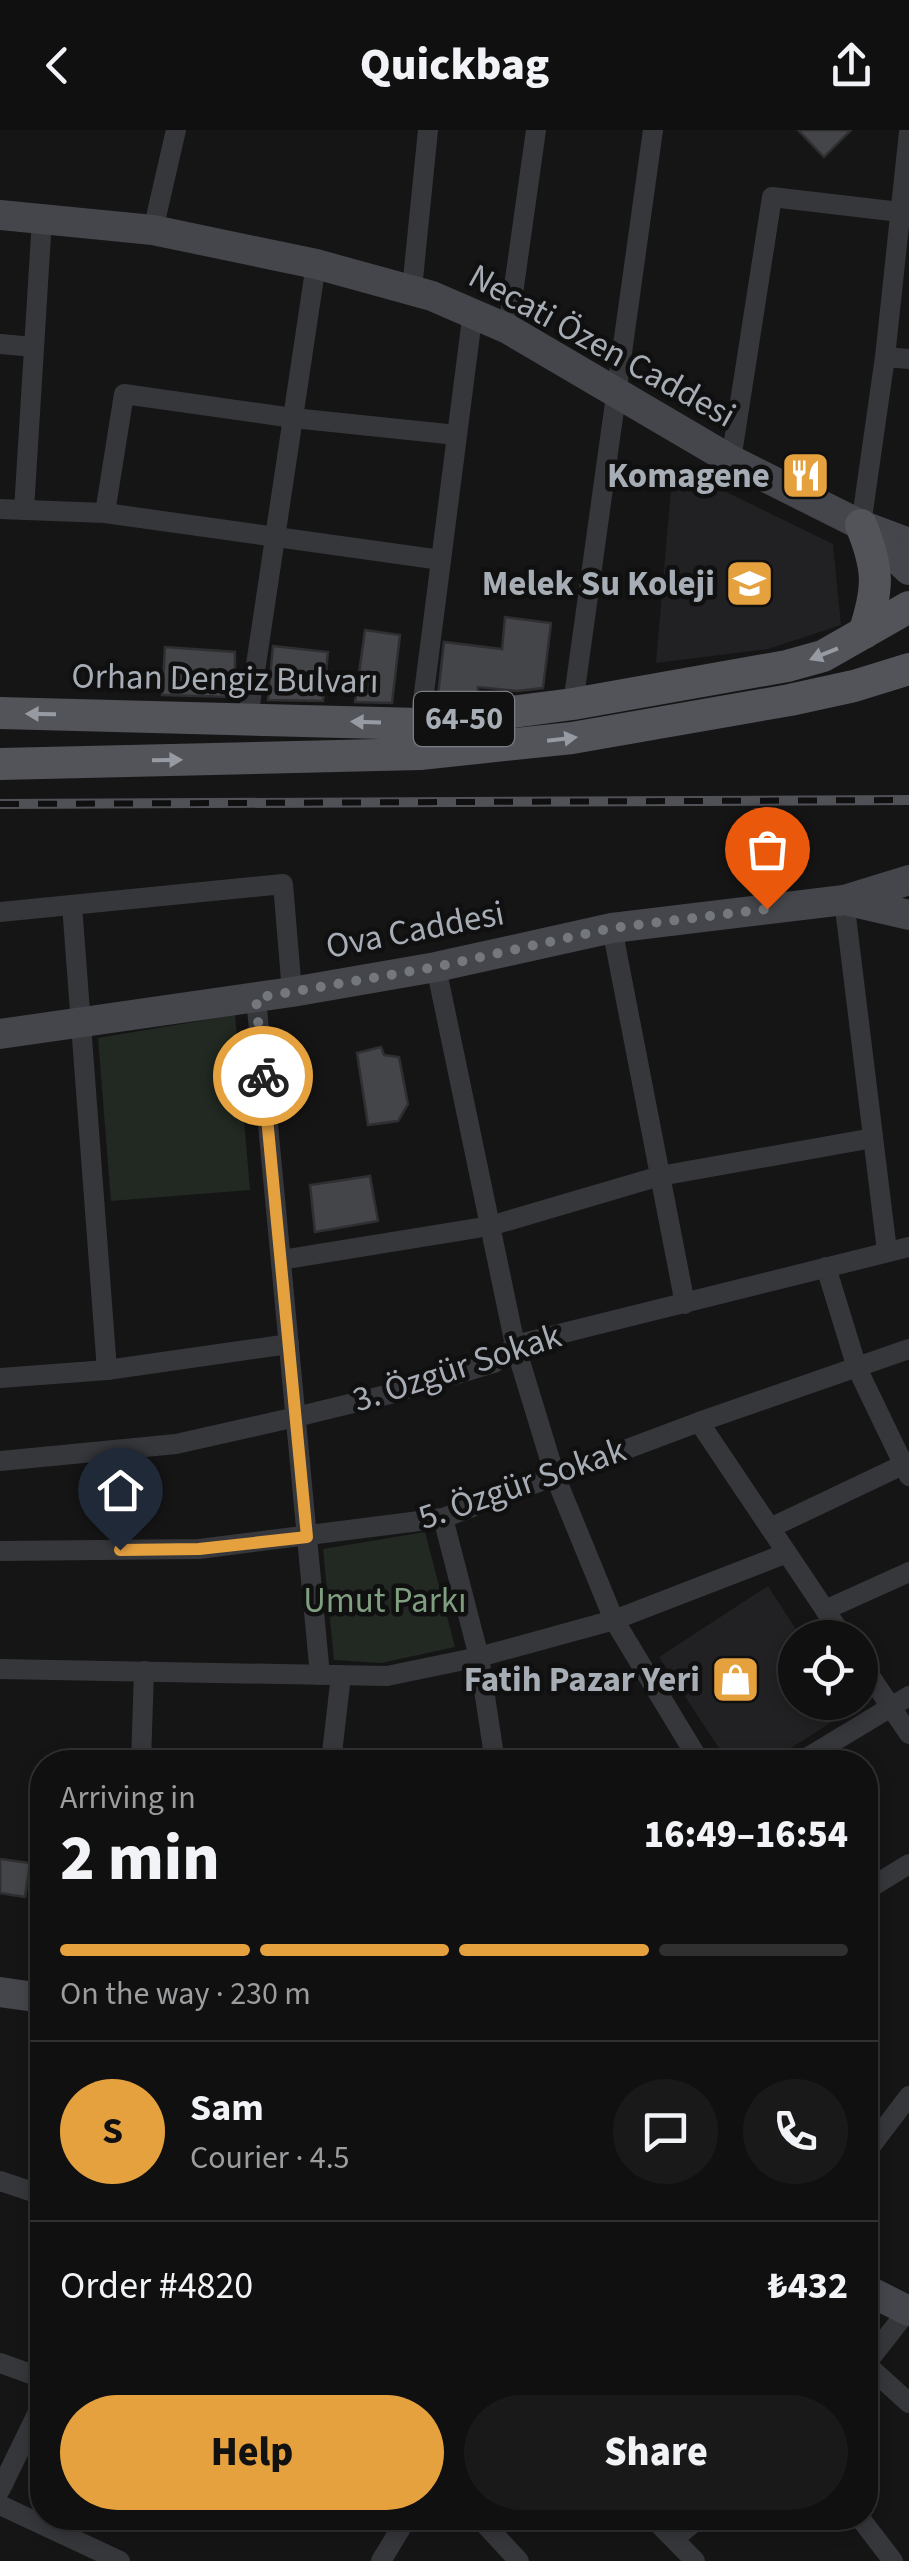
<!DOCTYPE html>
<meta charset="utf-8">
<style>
body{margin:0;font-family:"Source Sans 3",sans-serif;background:#191919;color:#f1f3f6;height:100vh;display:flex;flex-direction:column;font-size:38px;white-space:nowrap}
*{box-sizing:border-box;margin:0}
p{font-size:32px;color:#9c9d9f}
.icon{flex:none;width:55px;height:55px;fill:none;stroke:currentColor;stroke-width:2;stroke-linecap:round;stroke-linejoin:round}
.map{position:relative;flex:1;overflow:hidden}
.drawer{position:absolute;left:30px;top:1620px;width:848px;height:780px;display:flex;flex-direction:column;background:#101010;border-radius:40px;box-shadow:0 5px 15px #0003,0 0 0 2px #303030}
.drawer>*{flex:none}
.fabs{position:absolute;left:778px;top:1490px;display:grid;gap:20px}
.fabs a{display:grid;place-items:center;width:100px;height:100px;border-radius:50%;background:#101010;box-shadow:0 5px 15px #0003,0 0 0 2px #303030;font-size:50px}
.pin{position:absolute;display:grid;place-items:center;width:85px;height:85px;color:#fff;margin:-102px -42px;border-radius:50% 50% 50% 0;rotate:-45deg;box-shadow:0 0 10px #0007}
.pin .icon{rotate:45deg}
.courier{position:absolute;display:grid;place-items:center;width:100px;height:100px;margin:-50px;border:8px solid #e5a13e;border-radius:50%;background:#fff;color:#222;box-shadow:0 2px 12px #0007}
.headline em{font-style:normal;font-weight:800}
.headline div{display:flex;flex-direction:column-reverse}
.headline{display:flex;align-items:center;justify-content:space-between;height:170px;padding:0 30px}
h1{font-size:65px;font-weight:800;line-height:75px}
.bar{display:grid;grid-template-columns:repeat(4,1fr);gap:15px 10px;align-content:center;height:120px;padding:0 30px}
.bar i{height:12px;border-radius:8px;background:#303030}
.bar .active{background:#e5a13e}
.bar p{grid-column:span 4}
.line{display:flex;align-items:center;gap:25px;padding:0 30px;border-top:2px solid #303030}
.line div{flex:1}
.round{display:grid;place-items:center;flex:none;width:105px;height:105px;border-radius:52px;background:#191919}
.primary-button{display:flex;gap:20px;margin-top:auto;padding:20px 30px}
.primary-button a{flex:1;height:115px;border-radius:60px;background:#e5a13e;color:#111;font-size:40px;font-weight:800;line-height:115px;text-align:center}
.primary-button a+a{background:#191919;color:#f1f3f6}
header{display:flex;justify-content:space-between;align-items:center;height:130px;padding:0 30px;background:#101010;font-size:45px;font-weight:800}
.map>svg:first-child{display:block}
.built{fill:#212123}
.green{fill:#212922}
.building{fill:#444549;stroke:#2f2f32;stroke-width:2.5}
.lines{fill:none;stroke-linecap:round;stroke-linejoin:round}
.street{stroke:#36373b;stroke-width:20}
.secondary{stroke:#44464b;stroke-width:30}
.primary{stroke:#52545a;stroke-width:32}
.rail-casing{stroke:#4f5156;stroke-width:10}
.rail{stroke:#101011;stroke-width:6;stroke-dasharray:19;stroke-linecap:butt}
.oneway{fill:#969ba3}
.done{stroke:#74787d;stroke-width:10;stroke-dasharray:0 18}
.route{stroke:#e5a13e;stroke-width:12}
.labels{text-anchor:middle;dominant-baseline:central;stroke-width:9;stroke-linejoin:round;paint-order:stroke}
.shield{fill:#101011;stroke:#7a7e84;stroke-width:2.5}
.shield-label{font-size:32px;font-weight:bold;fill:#a7adb5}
.street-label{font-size:35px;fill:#a7adb5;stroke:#101011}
.poi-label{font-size:35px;font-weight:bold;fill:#a7adb5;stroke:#101011;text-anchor:end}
.park-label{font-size:35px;fill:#809f80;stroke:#101011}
</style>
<header><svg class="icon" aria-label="back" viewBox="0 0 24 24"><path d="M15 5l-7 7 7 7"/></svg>Quickbag<svg class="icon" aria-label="share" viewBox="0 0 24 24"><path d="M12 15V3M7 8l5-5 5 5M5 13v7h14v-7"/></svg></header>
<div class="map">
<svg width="909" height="2431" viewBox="0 0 909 2431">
<rect width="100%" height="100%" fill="#151516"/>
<g class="built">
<path d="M673,336L833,414L841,495L768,519L656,533Z"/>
<path d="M768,1456L801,1507L795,1508V1572L843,1573L849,1581L769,1632H728L659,1527Z"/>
</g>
<g class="green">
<path d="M235,885L250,1060L111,1071L98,908Z"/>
<path d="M425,1402L455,1517L381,1533L334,1530L323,1419Z"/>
</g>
<g class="building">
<path d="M798,0H851L824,27Z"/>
<path d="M505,487L551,493L543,558L517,561L478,557L477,566L438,565L444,512L502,519Z"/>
<path d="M365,500L400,505L392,573L355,572Z"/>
<path d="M273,516L328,522L323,571L268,570Z"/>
<path d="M165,517L235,522V567L162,565Z"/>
<path d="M381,917L384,925L399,927L408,974L398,991L368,995L357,923Z"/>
<path d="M370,1046L378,1091L315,1102L310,1055Z"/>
<path d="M0,1729L30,1733L25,1767L0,1763Z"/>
</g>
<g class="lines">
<g class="street">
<path d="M153,100L176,0"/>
<path d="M412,159L428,0"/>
<path d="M508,199L536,0"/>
<path d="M0,214L34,217"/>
<path d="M885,227L909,229"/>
<path d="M731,330L772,67L900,82"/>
<path d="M0,379L105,383L441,430"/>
<path d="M24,380L42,89"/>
<path d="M105,383L124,264L293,288L457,305"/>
<path d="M861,395L885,227L909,2"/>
<path d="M573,574L653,0"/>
<path d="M248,588L316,134"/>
<path d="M420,594L473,181"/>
<path d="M844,770L887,1121"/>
<path d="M72,775L107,1240"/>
<path d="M0,782L283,754L292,862"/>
<path d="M612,798L685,1174"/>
<path d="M436,837L515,1215L555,1346L614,1490L700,1632"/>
<path d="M256,868L320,1545"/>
<path d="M281,1130L490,1096L660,1046L873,1008"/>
<path d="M826,1137L857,1238L909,1346"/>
<path d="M0,1248L107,1240L289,1214"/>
<path d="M699,1292L844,1508"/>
<path d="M0,1331L176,1314L296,1287L394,1263L494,1233L515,1215L909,1117"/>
<path d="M443,1388L479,1527L495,1632"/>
<path d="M770,1398L909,1332"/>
<path d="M0,1421L199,1419L443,1388L699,1292L909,1219"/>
<path d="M825,1480L909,1442"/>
<path d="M860,1531L909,1604"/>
<path d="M0,1539L387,1546L479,1527L614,1490L787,1423"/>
<path d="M141,1632L144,1541"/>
<path d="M331,1632L341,1545"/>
<path d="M800,1632L909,1566"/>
<path d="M865,1761L909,1734"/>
<path d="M865,2024L909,1966"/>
<path d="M0,2051L42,2065"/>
<path d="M0,2233L42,2248"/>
<path d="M866,2234L909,2273"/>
<path d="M865,2235L909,2179"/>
<path d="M0,2360L42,2274"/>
<path d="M0,2375L120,2431"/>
<path d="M479,2388L519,2431"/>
<path d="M653,2388L695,2431"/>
<path d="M860,2388L893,2431"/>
<path d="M674,2409L699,2388"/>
<path d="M381,2431L407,2388"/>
</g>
<g class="secondary">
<path d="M0,85L153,100L316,134L432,166L508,199L731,330L861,395L909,413"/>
<path d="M871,404L909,440"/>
<path d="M844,770L909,785"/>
<path d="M0,904L292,862L436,837L612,798L844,770L909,750"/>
<path d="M0,1862L42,1868"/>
<path d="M865,2159L909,2181"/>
</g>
<g class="primary">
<path d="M861,395C879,439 879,458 864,503"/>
<path d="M0,583L420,594L573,574L787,536L823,526L909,477"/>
<path d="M0,634L420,624L572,608L790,570L854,556L909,539"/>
</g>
<defs>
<path id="rail" d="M0,674L909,670"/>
</defs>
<use href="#rail" class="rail-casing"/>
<use href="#rail" class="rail"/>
</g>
<defs><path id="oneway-solid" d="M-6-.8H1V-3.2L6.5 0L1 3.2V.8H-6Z" transform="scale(2.5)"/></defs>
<g class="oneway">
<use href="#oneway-solid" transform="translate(824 524) rotate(158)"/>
<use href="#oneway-solid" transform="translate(41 584) rotate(-179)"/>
<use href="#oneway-solid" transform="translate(366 592) rotate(-178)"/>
<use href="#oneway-solid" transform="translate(562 609) rotate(-7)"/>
<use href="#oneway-solid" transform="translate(167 630) rotate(-1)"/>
</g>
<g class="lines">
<path class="done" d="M263,946L256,868L436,837L612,798L767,779"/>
<path class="route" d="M120,1420L199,1419L307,1407L263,946"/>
</g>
<defs>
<symbol id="restaurant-square" viewBox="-11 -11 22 22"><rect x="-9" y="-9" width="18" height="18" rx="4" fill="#e5a13e" stroke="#101011"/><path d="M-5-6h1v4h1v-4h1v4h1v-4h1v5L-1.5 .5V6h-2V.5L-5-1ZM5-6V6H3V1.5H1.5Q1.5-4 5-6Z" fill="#fff"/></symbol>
<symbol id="school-square" viewBox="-11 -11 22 22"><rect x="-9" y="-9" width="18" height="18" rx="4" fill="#e5a13e" stroke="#101011"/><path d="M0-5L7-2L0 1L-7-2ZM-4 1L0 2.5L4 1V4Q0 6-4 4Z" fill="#fff"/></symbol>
<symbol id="shop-square" viewBox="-11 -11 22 22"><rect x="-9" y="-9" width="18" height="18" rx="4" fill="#e5a13e" stroke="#101011"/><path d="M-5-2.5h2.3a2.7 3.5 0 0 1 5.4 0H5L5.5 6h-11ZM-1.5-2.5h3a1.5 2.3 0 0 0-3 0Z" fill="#fff"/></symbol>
</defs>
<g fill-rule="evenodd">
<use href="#restaurant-square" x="778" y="318" width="55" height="55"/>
<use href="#school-square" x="722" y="426" width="55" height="55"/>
<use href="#shop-square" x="708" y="1522" width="55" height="55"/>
</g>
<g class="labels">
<rect class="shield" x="414" y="562" width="100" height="54" rx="8"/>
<g class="shield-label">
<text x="464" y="589">64-50</text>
</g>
<g class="street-label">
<text transform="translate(602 216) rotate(29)">Necati Özen Caddesi</text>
<text transform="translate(225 549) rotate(1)">Orhan Dengiz Bulvarı</text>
<text transform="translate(415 800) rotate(-11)">Ova Caddesi</text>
<text transform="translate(457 1238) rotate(-18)">3. Özgür Sokak</text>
<text transform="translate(522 1354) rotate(-19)">5. Özgür Sokak</text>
</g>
<g class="poi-label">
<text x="770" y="346">Komagene</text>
<text x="715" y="454">Melek Su Koleji</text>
<text x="700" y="1550">Fatih Pazar Yeri</text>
</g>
<g class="park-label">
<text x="385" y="1471">Umut Parkı</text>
</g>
</g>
</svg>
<div class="fabs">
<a><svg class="icon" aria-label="locate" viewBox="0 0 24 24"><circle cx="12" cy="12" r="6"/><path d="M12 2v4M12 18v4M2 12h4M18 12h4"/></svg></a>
</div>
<div class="pin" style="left:767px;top:779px;background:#ea580c"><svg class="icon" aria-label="bag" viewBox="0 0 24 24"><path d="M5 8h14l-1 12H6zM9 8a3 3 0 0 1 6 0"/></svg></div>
<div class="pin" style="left:120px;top:1420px;background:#1f2937"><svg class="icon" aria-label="home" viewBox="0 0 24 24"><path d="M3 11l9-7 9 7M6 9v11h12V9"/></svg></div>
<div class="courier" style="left:263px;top:946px"><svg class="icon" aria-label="bike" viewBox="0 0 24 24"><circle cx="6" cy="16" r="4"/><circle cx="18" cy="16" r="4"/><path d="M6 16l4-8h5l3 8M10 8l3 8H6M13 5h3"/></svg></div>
<section class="drawer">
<div class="headline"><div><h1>2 min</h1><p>Arriving in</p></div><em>16:49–16:54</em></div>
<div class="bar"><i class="active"></i><i class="active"></i><i class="active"></i><i></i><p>On the way · 230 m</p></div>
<div class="line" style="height:180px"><b class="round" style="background:#e5a13e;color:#111">S</b><div><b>Sam</b><p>Courier · 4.5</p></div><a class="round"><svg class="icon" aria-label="chat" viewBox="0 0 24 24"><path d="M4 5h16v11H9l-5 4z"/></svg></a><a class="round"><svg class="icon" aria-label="phone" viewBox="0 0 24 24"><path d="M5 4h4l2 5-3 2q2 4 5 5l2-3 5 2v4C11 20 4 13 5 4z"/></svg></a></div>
<div class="line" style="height:130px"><div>Order #4820</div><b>₺432</b></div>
<div class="primary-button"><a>Help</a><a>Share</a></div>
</section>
</div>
